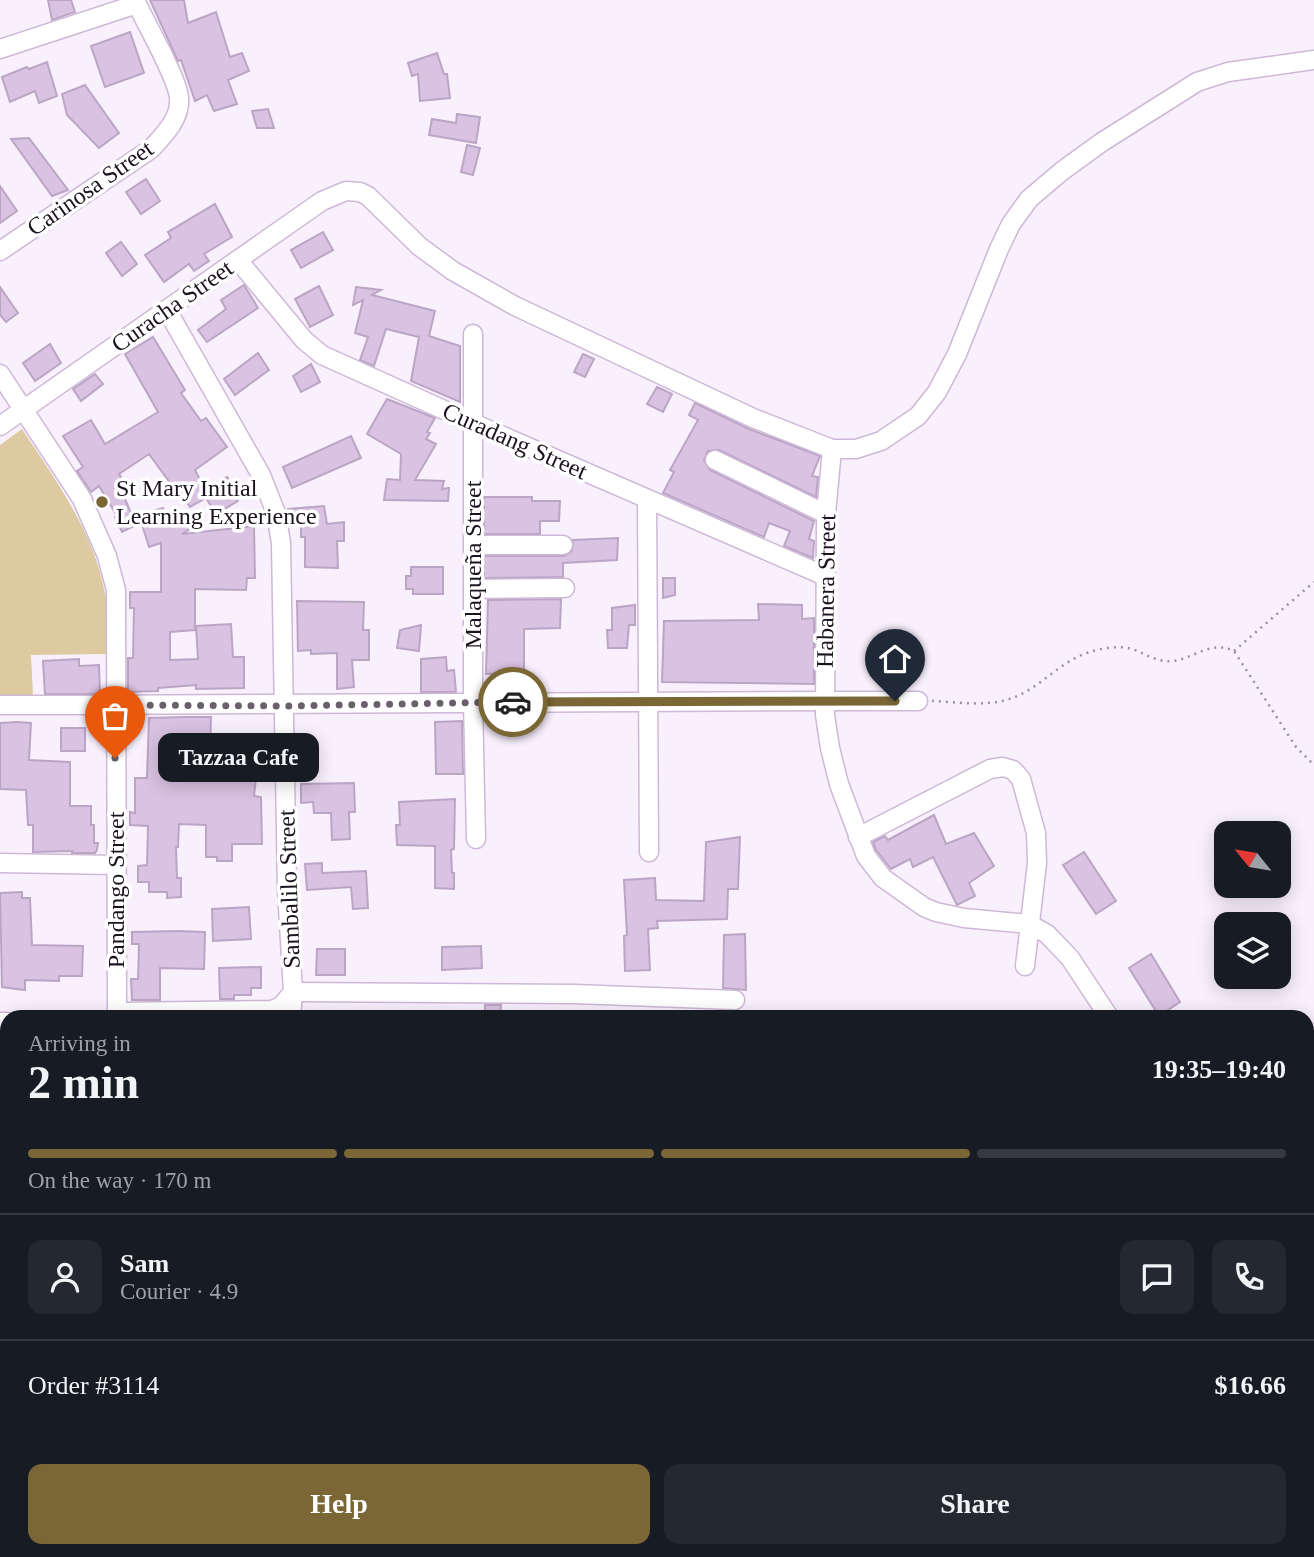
<!DOCTYPE html>
<meta charset="utf-8">
<style>
body{margin:0;font-family:"Times New Roman",serif;background:#242831;color:#f1f3f6;height:100vh;display:flex;flex-direction:column;font-size:26px;white-space:nowrap}
*{box-sizing:border-box;margin:0}
p{font-size:23px;color:#9ea1a6}
.icon{flex:none;width:38px;height:38px;fill:none;stroke:currentColor;stroke-width:2;stroke-linecap:round;stroke-linejoin:round}
.map{position:relative;flex:1;overflow:hidden}
.side{position:absolute;left:0px;top:1010px;width:1314px;height:548px;display:flex;flex-direction:column;background:#171b24;border-radius:21px 21px 0 0;box-shadow:0 4px 18px #0003}
.side>*{flex:none}
.needle{width:46px;rotate:300deg}
.fabs{position:absolute;left:1214px;top:821px;display:grid;gap:14px}
.fabs a{display:grid;place-items:center;width:77px;height:77px;border-radius:14px;background:#171b24;box-shadow:0 4px 18px #0003;font-size:35px}
.pin{position:absolute;display:grid;place-items:center;width:60px;height:60px;color:#fff;margin:-72px -30px;border-radius:50% 50% 50% 0;rotate:-45deg;box-shadow:0 0 7px #0007}
.pin .icon{rotate:45deg}
.courier{position:absolute;display:grid;place-items:center;width:70px;height:70px;margin:-35px;border:5px solid #7b6635;border-radius:50%;background:#fff;color:#222;box-shadow:0 2px 9px #0007}
.bubble{position:absolute;height:49px;border-radius:14px;background:#171b24;box-shadow:0 4px 18px #0003;font-size:23px;font-weight:700;line-height:49px;text-align:center}
.headline em{font-style:normal;font-weight:700}
.headline div{display:flex;flex-direction:column-reverse}
.headline{display:flex;align-items:center;justify-content:space-between;height:119px;padding:0 28px}
h1{font-size:46px;font-weight:700;line-height:52px}
.bar{display:grid;grid-template-columns:repeat(4,1fr);gap:10px 7px;align-content:center;height:84px;padding:0 28px}
.bar i{height:9px;border-radius:5px;background:#363941}
.bar .selected{background:#7b6635}
.bar p{grid-column:span 4}
.line{display:flex;align-items:center;gap:18px;padding:0 28px;border-top:2px solid #363941}
.line div{flex:1}
.round{display:grid;place-items:center;flex:none;width:74px;height:74px;border-radius:14px;background:#242831}
.primary-button{display:flex;gap:14px;margin-top:auto;padding:14px 28px}
.primary-button a{flex:1;height:80px;border-radius:14px;background:#7b6635;color:#fff;font-size:28px;font-weight:700;line-height:80px;text-align:center}
.primary-button a+a{background:#242831;color:#f1f3f6}
.map>svg:first-child{display:block}
.green{fill:#ddcaa0}
.building{fill:#d9c2e2;stroke:#bba5c4;stroke-width:2}
.lines{fill:none;stroke-linecap:round;stroke-linejoin:round}
.minor-casing{stroke:#ceb8d7;stroke-width:21}
.path{stroke:#99919d;stroke-width:2.5;stroke-dasharray:2 5;stroke-linecap:butt}
.minor{stroke:#fff;stroke-width:18}
.done{stroke:#69606c;stroke-width:7;stroke-dasharray:0 12.6}
.route{stroke:#7b6635;stroke-width:9}
.poi-dot{fill:#7b6635;stroke:#fff;stroke-width:2.5}
.labels{text-anchor:middle;dominant-baseline:central;stroke-width:7;stroke-linejoin:round;paint-order:stroke}
.street-label{font-size:24px;fill:#1b131e;stroke:#fff}
.poi-label{font-size:24px;fill:#1b131e;stroke:#fff;text-anchor:start}
</style>
<div class="map">
<svg width="1314" height="1557" viewBox="0 0 1314 1557">
<rect width="100%" height="100%" fill="#f9f0fd"/>
<path class="green" d="M22,429C56,481 94,532 105,594C109,613 106,635 106,654L31,655L33,696L0,695V445Z"/>
<g class="building">
<path d="M48,0H71L75,12L52,20Z"/>
<path d="M150,0H184L188,23L216,12L230,57L242,53L249,71L228,80L237,104L214,111L207,95L195,101L181,60L178,61Z"/>
<path d="M130,32L144,73L105,87L91,46Z"/>
<path d="M437,53L444,74H447L450,98L420,101L418,74L412,76L408,63Z"/>
<path d="M47,62L57,96L39,103L35,91L10,102L2,77L27,67L29,69Z"/>
<path d="M85,85L119,133L99,148L67,115L62,94Z"/>
<path d="M268,109L274,128H257L252,111Z"/>
<path d="M457,114L480,117L476,143L429,135L432,119L456,123Z"/>
<path d="M29,138L68,190L52,196L11,139Z"/>
<path d="M467,145L480,148L473,175L461,172Z"/>
<path d="M146,179L160,201L141,214L126,192Z"/>
<path d="M0,186L17,211L0,223Z"/>
<path d="M215,204L232,237L204,254L209,261L194,271L189,264L164,282L145,255L171,238L168,232Z"/>
<path d="M323,232L333,250L301,268L291,250Z"/>
<path d="M121,242L137,264L122,276L106,253Z"/>
<path d="M244,285L258,308L207,342L198,330L226,309L221,300Z"/>
<path d="M319,286L333,315L310,327L295,299Z"/>
<path d="M0,287L18,313L6,322L0,315Z"/>
<path d="M356,287L381,290L372,295L435,311L429,336L460,346V402L411,381L419,337L386,329L374,366L360,360L368,337L355,333L363,300L353,305Z"/>
<path d="M153,337L185,390L181,393L201,421L206,418L227,447L195,470L206,491L227,477L238,494L235,496L238,501L216,514L206,498L190,507L175,485L173,487L149,454L119,474L129,490L123,494L136,525L122,532L115,517L117,516L99,486L91,492L77,471L83,467L63,436L91,420L105,444L158,412L125,354Z"/>
<path d="M50,344L61,363L35,381L23,363Z"/>
<path d="M258,353L269,370L235,395L224,379Z"/>
<path d="M583,354L594,359L585,377L574,372Z"/>
<path d="M311,364L320,382L301,392L293,376Z"/>
<path d="M95,374L103,384L81,401L73,389Z"/>
<path d="M657,387L672,394L663,412L647,404Z"/>
<path d="M387,399L435,418L427,432L430,433L426,439L436,444L415,480L444,481L442,489L449,488L448,501L384,500L387,479L400,480L401,454L367,434Z"/>
<path d="M695,403L749,429L820,456L812,476L818,477L816,497L719,450L708,451L704,460L710,470L814,521L809,539L814,541L813,558L784,546L790,531L769,523L764,537L663,493L674,472L670,470L698,420L689,415Z"/>
<path d="M351,436L361,458L292,488L283,467Z"/>
<path d="M484,497H532V501H560L559,521H540V534H484Z"/>
<path d="M324,506L327,524L344,522V541H337L338,568L305,567V537H301V523L289,524L288,509Z"/>
<path d="M163,508L169,527L202,518L203,521L182,534L254,526L255,578H247L246,590L195,589V630L170,632V660L198,659L196,626L231,624L233,657H244V688L196,689V685L158,688V691L128,692V658H133L134,608H130V592H161V543L149,547L139,515Z"/>
<path d="M618,538L617,560L563,563V577L484,578V556H564L572,551L573,540Z"/>
<path d="M411,567H443V594H413V589H406V576H411Z"/>
<path d="M663,578H675V595L663,598Z"/>
<path d="M561,599L560,628L524,629V673L486,674L488,600Z"/>
<path d="M297,601L364,602L363,630H369V660H352L354,687L337,689V653L311,654V650L298,651Z"/>
<path d="M758,604L802,605V619L814,618V684L662,682L664,621L759,620Z"/>
<path d="M635,605V625H629L627,648H608L607,630H612V608Z"/>
<path d="M421,625L419,651L397,648L400,630Z"/>
<path d="M446,657L447,671L454,670L456,692H421V659Z"/>
<path d="M79,659V666L99,665L100,694H45L43,661Z"/>
<path d="M185,717H211L210,756L230,757V767L257,770L254,796L261,797L262,844H232V861H217V857H206V825L179,824L178,847H176L177,878H181V897L167,898V892H149V882H138V866L147,865L148,826L130,825V812L135,813V778H147L149,718Z"/>
<path d="M462,721L463,774H436L435,722Z"/>
<path d="M17,722L31,723L29,760L70,762V806H91V825H94V843H98L97,850L95,853H72V851L33,852V825H28L26,790L0,789V723Z"/>
<rect x="61" y="728" width="24" height="23"/>
<path d="M354,783L355,812H349L350,839L332,840L331,813H314L313,802L301,803V784Z"/>
<path d="M455,799L454,849L451,850L452,873H454V889L435,888V846L397,845L396,825H400L399,802Z"/>
<path d="M934,815L946,844L974,833L994,866L969,883L975,896L957,905L933,857L913,867L910,859L891,869L876,850L873,842L885,836L888,840Z"/>
<path d="M740,837L738,889H728L727,919L657,921L658,928L648,929L650,970L625,971L624,936L627,935L624,880L655,878L656,900L704,901L706,842Z"/>
<path d="M1084,852L1116,901L1096,914L1063,865Z"/>
<path d="M322,863V873L366,871L368,908L353,909L351,887L307,890L305,864Z"/>
<path d="M22,892V898H30L32,945L83,946L82,976H59V981L25,980V990L2,987L0,893Z"/>
<path d="M249,907L251,939L213,941L212,909Z"/>
<path d="M178,931L205,932L204,969L160,968V1000H132L131,979H138L139,944H132V932Z"/>
<path d="M745,934L746,990L723,988L724,935Z"/>
<path d="M481,946L482,968L442,970V947Z"/>
<path d="M317,949H345V975H316Z"/>
<path d="M1151,954L1180,1002L1159,1016L1129,968Z"/>
<path d="M261,967V988H251V995H234V999H220L219,968Z"/>
<path d="M485,1005H501L500,1017H485Z"/>
</g>
<g class="lines">
<defs>
<g id="minor">
<path d="M0,49L137,4C146,24 178,79 179,98C181,118 164,135 151,149L0,251"/>
<path d="M238,260L304,340L322,355L473,423L825,576"/>
<path d="M167,310L261,475L276,513L281,543L287,890L293,992L291,1017"/>
<path d="M473,334V702L476,839"/>
<path d="M0,374L82,499L107,556L116,590L117,1017"/>
<path d="M0,426L322,201L346,191L360,192L368,196L419,246L453,271L515,306L753,418L832,449H856L881,441L918,416L937,392L957,354L999,249L1011,224L1029,199L1062,171L1102,142L1197,82L1228,72L1314,60"/>
<path d="M832,449L826,514L825,715L830,748L839,784L866,856L883,878L924,907L936,912L964,918L1029,924L1047,934L1070,958L1109,1017"/>
<path d="M715,460L826,514"/>
<path d="M647,499L649,852"/>
<path d="M473,545H563"/>
<path d="M473,589L565,588"/>
<path d="M0,705C306,706 612,700 918,701"/>
<path d="M858,837L990,769L1003,767L1013,770L1021,779L1036,833L1037,863L1025,966"/>
<path d="M0,863L116,865"/>
<path d="M293,992L574,994L735,1000"/>
<path d="M117,1012L272,1010L281,1006L293,992"/>
<path d="M0,1022H7"/>
<path d="M0,1107L7,1108"/>
<path d="M1307,1137H1314"/>
<path d="M0,1195H7"/>
<path d="M0,1281H7"/>
<path d="M1307,1330H1314"/>
<path d="M0,1366L7,1367"/>
<path d="M1307,1413H1314"/>
<path d="M0,1454H7"/>
<path d="M1307,1473L1314,1488"/>
<path d="M0,1544H7"/>
<path d="M120,1550V1557"/>
<path d="M214,1550V1557"/>
<path d="M461,1550H487L489,1557"/>
<path d="M574,1550L577,1557"/>
<path d="M643,1550L649,1557"/>
<path d="M876,1550L880,1557"/>
<path d="M982,1550L985,1557"/>
<path d="M1093,1550L1095,1557"/>
<path d="M1175,1550L1178,1557"/>
<path d="M1256,1550L1259,1557"/>
</g>
</defs>
<use href="#minor" class="minor-casing"/>
<g class="path">
<path d="M1234,651L1314,582"/>
<path d="M932,701C959,702 992,708 1017,696C1043,685 1062,660 1090,652C1102,648 1120,645 1132,649C1146,654 1158,663 1173,661C1195,658 1211,640 1234,651L1296,747L1314,765"/>
<path d="M748,1011L754,1017"/>
</g>
<use href="#minor" class="minor"/>
</g>
<g class="lines">
<path class="done" d="M115,758V705L285,706L513,702"/>
<path class="route" d="M513,702L895,701"/>
</g>
<circle class="poi-dot" cx="102" cy="502" r="7"/>
<g class="labels">
<g class="street-label">
<text transform="translate(90 188) rotate(-35)">Carinosa Street</text>
<text transform="translate(172 306) rotate(-35)">Curacha Street</text>
<text transform="translate(515 441) rotate(24)">Curadang Street</text>
<text transform="translate(473 565) rotate(-90)">Malaqueña Street</text>
<text transform="translate(826 591) rotate(-89)">Habanera Street</text>
<text transform="translate(289 889) rotate(-92)">Sambalilo Street</text>
<text transform="translate(116 890) rotate(-90)">Pandango Street</text>
</g>
<g class="poi-label">
<text x="116" y="488">St Mary Initial<tspan x="116" dy="28">Learning Experience</tspan></text>
</g>
</g>
</svg>
<div class="fabs">
<a><svg class="needle" viewBox="-14 -14 28 28"><path d="M0-13l5 13h-10z" fill="#e53935"/><path d="M0 13l5-13h-10z" fill="#9ea1a6"/></svg></a>
<a><svg class="icon" aria-label="layers" viewBox="0 0 24 24"><path d="M12 4l9 5-9 5-9-5zM3 14l9 5 9-5"/></svg></a>
</div>
<div class="pin" style="left:115px;top:758px;background:#ea580c"><svg class="icon" aria-label="bag" viewBox="0 0 24 24"><path d="M5 8h14l-1 12H6zM9 8a3 3 0 0 1 6 0"/></svg></div>
<div class="pin" style="left:895px;top:701px;background:#1f2937"><svg class="icon" aria-label="home" viewBox="0 0 24 24"><path d="M3 11l9-7 9 7M6 9v11h12V9"/></svg></div>
<div class="courier" style="left:513px;top:702px"><svg class="icon" aria-label="car" viewBox="0 0 24 24"><path d="M5 17H2v-5l4-1 3-4h7l3 4 3 1v5h-3M9 17h6M6 11h13"/><circle cx="7" cy="17" r="2"/><circle cx="17" cy="17" r="2"/></svg></div>
<div class="bubble" style="left:158px;top:733px;width:161px">Tazzaa Cafe</div>
<section class="side">
<div class="headline"><div><h1>2 min</h1><p>Arriving in</p></div><em>19:35–19:40</em></div>
<div class="bar"><i class="selected"></i><i class="selected"></i><i class="selected"></i><i></i><p>On the way · 170 m</p></div>
<div class="line" style="height:126px"><a class="round"><svg class="icon" aria-label="person" viewBox="0 0 24 24"><circle cx="12" cy="8" r="4"/><path d="M4 21q1-7 8-7t8 7"/></svg></a><div><b>Sam</b><p>Courier · 4.9</p></div><a class="round"><svg class="icon" aria-label="chat" viewBox="0 0 24 24"><path d="M4 5h16v11H9l-5 4z"/></svg></a><a class="round"><svg class="icon" aria-label="phone" viewBox="0 0 24 24"><path d="M5 4h4l2 5-3 2q2 4 5 5l2-3 5 2v4C11 20 4 13 5 4z"/></svg></a></div>
<div class="line" style="height:91px"><div>Order #3114</div><b>$16.66</b></div>
<div class="primary-button"><a>Help</a><a>Share</a></div>
</section>
</div>
